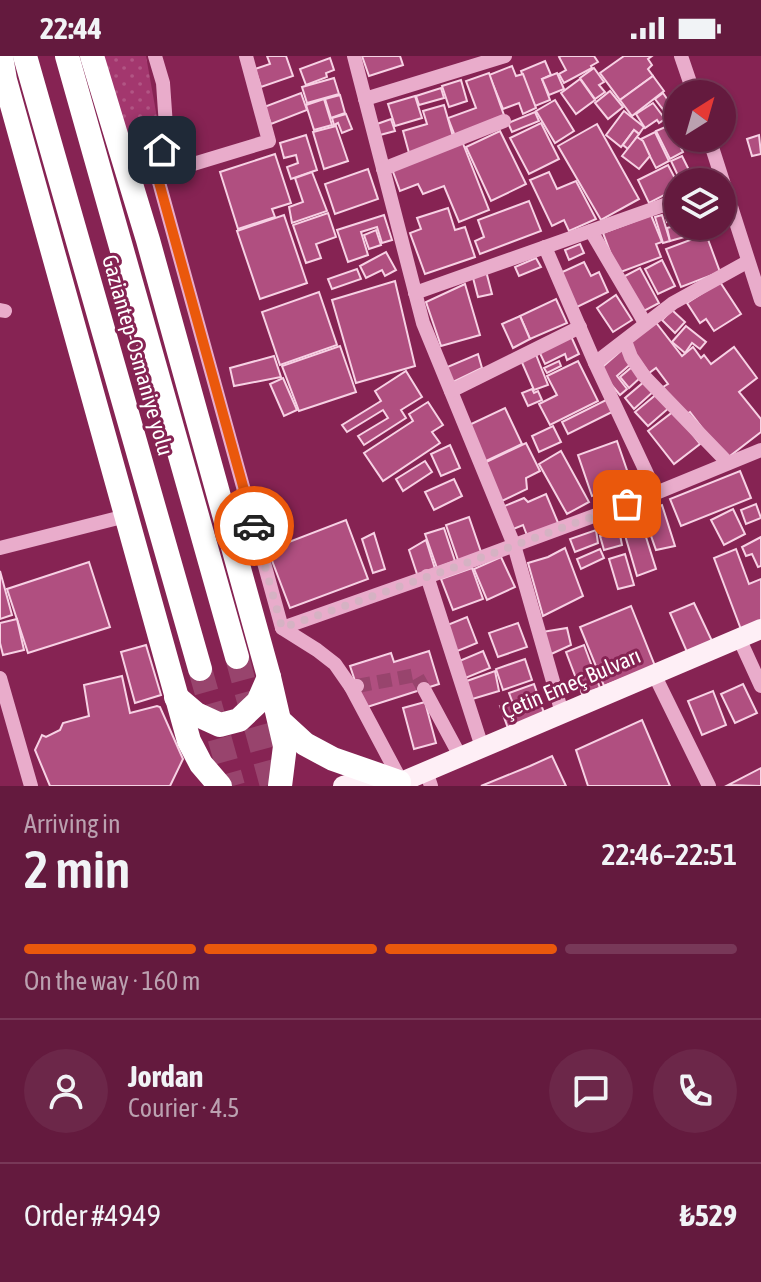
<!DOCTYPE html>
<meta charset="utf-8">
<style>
body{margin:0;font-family:"Asap Condensed",sans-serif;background:#6c2749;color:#f1f3f6;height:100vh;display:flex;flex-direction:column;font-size:30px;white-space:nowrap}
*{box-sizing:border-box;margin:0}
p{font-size:26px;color:#bba1b0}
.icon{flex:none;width:44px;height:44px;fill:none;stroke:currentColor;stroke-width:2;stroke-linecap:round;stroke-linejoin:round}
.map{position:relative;height:730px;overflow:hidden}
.panel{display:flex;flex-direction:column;background:#641a3e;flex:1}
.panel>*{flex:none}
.needle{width:52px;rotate:37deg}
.buttons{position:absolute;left:664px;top:24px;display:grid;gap:16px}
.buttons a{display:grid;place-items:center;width:72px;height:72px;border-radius:50%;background:#641a3e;box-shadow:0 2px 6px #0004,0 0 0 2px #783858;font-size:40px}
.pin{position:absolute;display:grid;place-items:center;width:68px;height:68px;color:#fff;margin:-34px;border-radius:16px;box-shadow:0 4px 12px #0006}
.courier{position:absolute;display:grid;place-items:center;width:80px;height:80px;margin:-40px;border:6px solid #ea580c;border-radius:50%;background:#fff;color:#222;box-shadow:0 2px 10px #0007}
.summary em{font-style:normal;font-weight:600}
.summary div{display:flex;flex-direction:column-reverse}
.summary{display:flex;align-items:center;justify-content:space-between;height:136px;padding:0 24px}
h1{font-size:52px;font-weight:600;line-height:60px}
.bar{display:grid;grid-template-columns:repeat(4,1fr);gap:12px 8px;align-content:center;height:96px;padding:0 24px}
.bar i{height:10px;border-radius:6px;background:#783858}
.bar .selected{background:#ea580c}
.bar p{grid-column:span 4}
.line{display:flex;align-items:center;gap:20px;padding:0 24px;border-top:2px solid #783858}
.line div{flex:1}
.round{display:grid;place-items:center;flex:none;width:84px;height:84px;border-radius:42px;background:#6c2749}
.status{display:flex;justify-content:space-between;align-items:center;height:56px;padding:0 40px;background:#641a3e;direction:ltr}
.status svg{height:22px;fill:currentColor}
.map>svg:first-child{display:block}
.grass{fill:url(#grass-dots)}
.building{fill:#b04f80;stroke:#f7d1e4;stroke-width:2}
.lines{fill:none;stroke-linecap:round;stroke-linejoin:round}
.minor-tunnel{stroke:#98446d;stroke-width:14;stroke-dasharray:14 7;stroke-linecap:butt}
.highway-tunnel{stroke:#98446d;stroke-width:24;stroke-dasharray:24 12;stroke-linecap:butt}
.minor{stroke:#e9accb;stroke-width:14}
.major{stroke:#feeff6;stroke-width:20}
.highway{stroke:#fff;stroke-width:24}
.done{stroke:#d5b2c3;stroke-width:8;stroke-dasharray:0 14.4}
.route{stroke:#ea580c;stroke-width:10}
.labels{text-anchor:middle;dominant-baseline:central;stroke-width:6;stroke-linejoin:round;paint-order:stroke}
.street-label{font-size:22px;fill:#fff;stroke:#862353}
</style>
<div class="status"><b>22:44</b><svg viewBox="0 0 49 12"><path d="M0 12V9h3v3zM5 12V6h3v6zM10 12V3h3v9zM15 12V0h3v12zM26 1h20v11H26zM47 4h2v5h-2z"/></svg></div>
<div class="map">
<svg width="761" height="730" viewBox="0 0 761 730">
<defs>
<pattern id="grass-dots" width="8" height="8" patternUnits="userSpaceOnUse" patternTransform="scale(2)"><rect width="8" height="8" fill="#a3376e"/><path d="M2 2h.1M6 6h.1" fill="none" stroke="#b15584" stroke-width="1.8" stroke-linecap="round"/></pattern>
</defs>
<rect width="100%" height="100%" fill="#862353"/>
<path class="grass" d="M100,0H146L159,73L154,99L132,105Z"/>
<g class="building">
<path d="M267,0H286L293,20L261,31L255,13L270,8Z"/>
<path d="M362,0H400L403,9L369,20Z"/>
<path d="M561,0H594L598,6L591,10L592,12L564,27L559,18L566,14L559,1Z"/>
<path d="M624,0H652L648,3L652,9L648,13L653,20L620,44L600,17Z"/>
<path d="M330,2L334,14L326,17L327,21L306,29L300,13Z"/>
<path d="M545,5L551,19L542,23L550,44L535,50L521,15Z"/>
<path d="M512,10L516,20L523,18L536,52L523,58L519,47L503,53L489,19Z"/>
<path d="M594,12L604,26L599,29L605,36L595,43L580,22Z"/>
<path d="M489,17L505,62L455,80L448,62L476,52L466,25Z"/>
<path d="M557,17L564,33L549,39L542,23Z"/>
<path d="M653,20L664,35L632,60L620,44Z"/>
<path d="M334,22L339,38L307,47L302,31Z"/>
<path d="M580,23L595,44L576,58L561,37Z"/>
<path d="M461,24L467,45L449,51L442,30Z"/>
<path d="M441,32L444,42L419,49L416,40Z"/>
<path d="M610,35L623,51L608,63L595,47Z"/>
<path d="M301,37L307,54L271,68L264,51Z"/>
<path d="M663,37L672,50L665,56L655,43Z"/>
<path d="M340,39L345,57L331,62L325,43Z"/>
<path d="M415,40L422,62L395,70L388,48Z"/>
<path d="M324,43L332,69L314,74L306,49Z"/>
<path d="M555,44L574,75L555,87L536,55Z"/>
<path d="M653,47L665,63L659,67L657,64L645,72L636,58Z"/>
<path d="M444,49L454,84L409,97L403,75L427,68L423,55Z"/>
<path d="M624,55L644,71L639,78L634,74L621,91L606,79Z"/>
<path d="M535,56L539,65L512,76L508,67Z"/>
<path d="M346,58L352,73L342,77L338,67L334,69L332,62Z"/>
<path d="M391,63L395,75L380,79L377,68Z"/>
<path d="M541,67L559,103L529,118L510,82Z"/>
<path d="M597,68L639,143L601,164L558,90Z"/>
<path d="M670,69L683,96L670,103L656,75Z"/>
<path d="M336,70L348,105L324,113L313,76Z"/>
<path d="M634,74L639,78L628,93L623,89Z"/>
<path d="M500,75L526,128L491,145L466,91Z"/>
<path d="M655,76L669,105L656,112L641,83Z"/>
<path d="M306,79L317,114L291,123L287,111L298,107L296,99L284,102L280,87Z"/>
<path d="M759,79L761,98L752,100L747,83Z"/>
<path d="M637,81L643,85L650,100L639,113L622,100Z"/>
<path d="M462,85L489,154L459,166L444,130L423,138L418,128L400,135L392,113Z"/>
<path d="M275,98L291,147L272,153L275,161L238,173L220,116Z"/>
<path d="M682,100L694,124L690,126H681L671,105Z"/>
<path d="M668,109L678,128V132L649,147L638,124Z"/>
<path d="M368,113L378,143L335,158L325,128Z"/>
<path d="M312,116L327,155L292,167L289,151L303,146L295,122Z"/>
<path d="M549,116L557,133L576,125L596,163L569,175L564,164L552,170L530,124Z"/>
<path d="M529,145L541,175L480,198L475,185L484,181L478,164Z"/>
<path d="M448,152L455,174L465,171L475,201L425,218L410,177L421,173L417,162Z"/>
<path d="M678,154V163L667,166L665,157Z"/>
<path d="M328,157L336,181L316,188L321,202L306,207L293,169Z"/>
<path d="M284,159L307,227L260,243L237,175Z"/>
<path d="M384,159L392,184L382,187L377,171L361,176L368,199L348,206L337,174Z"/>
<path d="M651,159L662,186L656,188L661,201L618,217L603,177Z"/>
<path d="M662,159L670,185L663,187L655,161Z"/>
<path d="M678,169L685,170L688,180L670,185L667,172Z"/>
<path d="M376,174L381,189L369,193L364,179Z"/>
<path d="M706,178L720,216L681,231L666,193Z"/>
<path d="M580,188L584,197L569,204L565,194Z"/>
<path d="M386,196L396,214L385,220L382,214L366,222L360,210Z"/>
<path d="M536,202L541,211L519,220L515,211Z"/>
<path d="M662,204L675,230L658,238L645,213Z"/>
<path d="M584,206L591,220L599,216L608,236L575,252L558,218Z"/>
<path d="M640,212L659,247L642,256L623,221Z"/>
<path d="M357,213L361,223L332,233L328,223Z"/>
<path d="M486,215L492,238L478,241L472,218Z"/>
<path d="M395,225L415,310L356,327L332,244Z"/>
<path d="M720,226L741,258L714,275L706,263L700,267L687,247Z"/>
<path d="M465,228L480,279L441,290L426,246Z"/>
<path d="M319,236L337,289L280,309L262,256Z"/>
<path d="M616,239L632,264L613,276L597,252Z"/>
<path d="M556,243L567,267L530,283L520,260Z"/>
<path d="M672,254L685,266L675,277L662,264Z"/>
<path d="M520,260L530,283L513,292L502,268Z"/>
<path d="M654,264L682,300L693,291L701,302L704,299L711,308L734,291L757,322L739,336L761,363V376L726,403L690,356L685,359L663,331L668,328L656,312L649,317L626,286Z"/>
<path d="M686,270L706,286L700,293L692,287L685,297L672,286Z"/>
<path d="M570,278L579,298L567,304L565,298L545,308L538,293Z"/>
<path d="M340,290L356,336L299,355L282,310Z"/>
<path d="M623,293L633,306L617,320L627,333L620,339L599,314Z"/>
<path d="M535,296L548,329L534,334L520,302Z"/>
<path d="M478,298L482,312L451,327L445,312Z"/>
<path d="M274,300L281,321L234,330L230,312Z"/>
<path d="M559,305L561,310L547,317L544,312Z"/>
<path d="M578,305L598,345L550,369L539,348L557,339L547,320Z"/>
<path d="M632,311L641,321L629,332L620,321Z"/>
<path d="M406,315L422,341L401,354L406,362L364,389L358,380L388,362L383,354L347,376L342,369L381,345L375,335Z"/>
<path d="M283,322L297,354L284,360L270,328Z"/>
<path d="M645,325L654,335L634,353L625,342Z"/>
<path d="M532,333L534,337L538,335L542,344L528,350L522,337Z"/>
<path d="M658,337L670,351L648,370L635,356Z"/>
<path d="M608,343L614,355L568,378L562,366Z"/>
<path d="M428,346L443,369L432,376L440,387L383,425L364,397L413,365L409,358Z"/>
<path d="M505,352L522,388L484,406L467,370Z"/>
<path d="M674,355L700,388L674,408L648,375Z"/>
<path d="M553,370L561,386L539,396L532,380Z"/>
<path d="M617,385L631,426L592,440L578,399Z"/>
<path d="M526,387L540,415L526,422L527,433L500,446L482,408Z"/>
<path d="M450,389L460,412L441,420L431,398Z"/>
<path d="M561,395L589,446L567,458L539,408Z"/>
<path d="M425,405L432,416L403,435L396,423Z"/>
<path d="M740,415L751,442L681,470L670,443Z"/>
<path d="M454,423L462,440L434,454L425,436Z"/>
<path d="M546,438L559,469L528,482L523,469L511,474L502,451L524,442L528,446Z"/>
<path d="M756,448L761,462L746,468L741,454Z"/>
<path d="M662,449L675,490L656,494L643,457Z"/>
<path d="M733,453L745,478L724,489L711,464Z"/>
<path d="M469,461L482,499L459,507L446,469Z"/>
<path d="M640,462L656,513L637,520L622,469Z"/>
<path d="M346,464L368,523L290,552L268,494Z"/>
<path d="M444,472L455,505L437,512L425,478Z"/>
<path d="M596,474L598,487L575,496L570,483Z"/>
<path d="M619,474L622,489L604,494L600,480Z"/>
<path d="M374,477L385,513L373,517L362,483Z"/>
<path d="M761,481V510L758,511L752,498L746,500L742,491Z"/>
<path d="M426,484L436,516L418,521L409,494Z"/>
<path d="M565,492L583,540L543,560L528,507L548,501Z"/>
<path d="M600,493L604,502L581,513L577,503Z"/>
<path d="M736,493L749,528L761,523V569L742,576L714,502Z"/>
<path d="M625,498L634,529L618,533L609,503Z"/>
<path d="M501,501L515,531L487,544L474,513Z"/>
<path d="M89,506L110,571L28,597L7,533Z"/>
<path d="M472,512L483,543L453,554L441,523Z"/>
<path d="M0,515L12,559L0,563Z"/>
<path d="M694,547L712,585L687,596L670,557Z"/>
<path d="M631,550L655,610L604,630L580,571Z"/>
<path d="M467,561L477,587L455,596L445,570Z"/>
<path d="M17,563L24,594L3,599L0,587V567Z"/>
<path d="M518,567L527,591L498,601L489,577Z"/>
<path d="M567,572L571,589L549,599L542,576Z"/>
<path d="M146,589L161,639L135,647L121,596Z"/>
<path d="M584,589L600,632L582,638L566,596Z"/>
<path d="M429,595L439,628L364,652L350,610L391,597L394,606Z"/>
<path d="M483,595L490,612L463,623L457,606Z"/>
<path d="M525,603L532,624L503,634L496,613Z"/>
<path d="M495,615L499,635L469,644L464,626Z"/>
<path d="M122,620L130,657L157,650L160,651L183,703L170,730H50L35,694L42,679L46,681L60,674L63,667L89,660L84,629Z"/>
<path d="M534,628L544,657L509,675L500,650L512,645L509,637Z"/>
<path d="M743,628L757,657L735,667L721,638Z"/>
<path d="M713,635L726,669L702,679L688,645Z"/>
<path d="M425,646L436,687L414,693L403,652Z"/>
<path d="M642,664L670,730H588L576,694Z"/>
<path d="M552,700L566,730H481L530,710Z"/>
<path d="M761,712V730L728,729Z"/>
</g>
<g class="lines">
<path class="minor-tunnel" d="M357,630L416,619L424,633"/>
<g class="highway-tunnel">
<path d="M237,601L272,730"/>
<path d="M200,613L233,730"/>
</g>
<g class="minor">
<path d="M155,0L163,27L166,70L157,119L282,572L317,594L335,608L351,631L357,630"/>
<path d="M354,0L423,267L514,489L562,657"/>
<path d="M681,0L694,38"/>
<path d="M365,43L505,0"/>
<path d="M709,82L761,244"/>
<path d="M383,113L504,65"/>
<path d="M157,119L269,85L246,0"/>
<path d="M591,175L645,267"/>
<path d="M545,191L595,307L656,437"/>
<path d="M415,237L678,144"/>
<path d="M0,254L5,255"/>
<path d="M625,285L631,301L644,320L728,407"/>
<path d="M595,307L673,247L747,206"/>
<path d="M451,335L580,271"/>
<path d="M0,492L126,460"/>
<path d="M427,520L482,691"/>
<path d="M282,572L458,510L656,437L761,394"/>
<path d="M739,582L761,630"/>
<path d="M654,618L709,730"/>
<path d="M0,622L31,730"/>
<path d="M351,631L401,725"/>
<path d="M424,633L460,700"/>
<path d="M426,715L431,730"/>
</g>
<g class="major">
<path d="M343,730L358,726H391"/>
<path d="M392,730L761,573"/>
</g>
<g class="highway">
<path d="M1,0L5,24L189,685L201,708L220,730"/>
<path d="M25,0L200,613"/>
<path d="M67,0L237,601"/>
<path d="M92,0L148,184L269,621L285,690L280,730"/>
<path d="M176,641L196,658L220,669L239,664L258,646L269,621"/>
<path d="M281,666L305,688L333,703L399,726"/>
</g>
</g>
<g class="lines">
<path class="done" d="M254,470L282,572L458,510L627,448"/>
<path class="route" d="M162,94L157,119L254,470"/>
</g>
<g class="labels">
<g class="street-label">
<text transform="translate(138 299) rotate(74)">Gaziantep-Osmaniye yolu</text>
<text transform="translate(571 627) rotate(-23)">Çetin Emeç Bulvarı</text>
</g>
</g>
</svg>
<div class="buttons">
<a><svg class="needle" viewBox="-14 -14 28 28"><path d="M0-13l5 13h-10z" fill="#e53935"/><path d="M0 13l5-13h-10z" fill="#bba1b0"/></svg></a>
<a><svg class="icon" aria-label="layers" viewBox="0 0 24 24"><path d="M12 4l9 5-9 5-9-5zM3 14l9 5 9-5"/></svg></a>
</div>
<div class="pin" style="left:627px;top:448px;background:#ea580c"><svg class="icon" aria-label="bag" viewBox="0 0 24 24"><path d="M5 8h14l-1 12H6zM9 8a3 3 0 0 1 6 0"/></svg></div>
<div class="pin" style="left:162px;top:94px;background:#1f2937"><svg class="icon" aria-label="home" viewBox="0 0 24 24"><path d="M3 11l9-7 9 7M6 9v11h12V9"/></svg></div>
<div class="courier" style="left:254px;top:470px"><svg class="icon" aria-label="car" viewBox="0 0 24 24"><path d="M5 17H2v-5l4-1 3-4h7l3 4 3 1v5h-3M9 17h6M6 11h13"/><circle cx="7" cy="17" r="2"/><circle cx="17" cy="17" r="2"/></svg></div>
</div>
<section class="panel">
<div class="summary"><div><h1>2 min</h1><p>Arriving in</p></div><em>22:46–22:51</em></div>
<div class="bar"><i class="selected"></i><i class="selected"></i><i class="selected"></i><i></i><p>On the way · 160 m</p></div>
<div class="line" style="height:144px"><a class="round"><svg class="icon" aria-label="person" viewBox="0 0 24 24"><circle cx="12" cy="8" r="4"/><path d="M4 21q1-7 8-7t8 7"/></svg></a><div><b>Jordan</b><p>Courier · 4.5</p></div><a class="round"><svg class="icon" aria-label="chat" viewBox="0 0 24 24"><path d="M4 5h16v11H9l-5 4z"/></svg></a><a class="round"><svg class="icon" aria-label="phone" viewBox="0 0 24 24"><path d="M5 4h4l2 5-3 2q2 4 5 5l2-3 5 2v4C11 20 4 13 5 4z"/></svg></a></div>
<div class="line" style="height:104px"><div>Order #4949</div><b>₺529</b></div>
</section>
